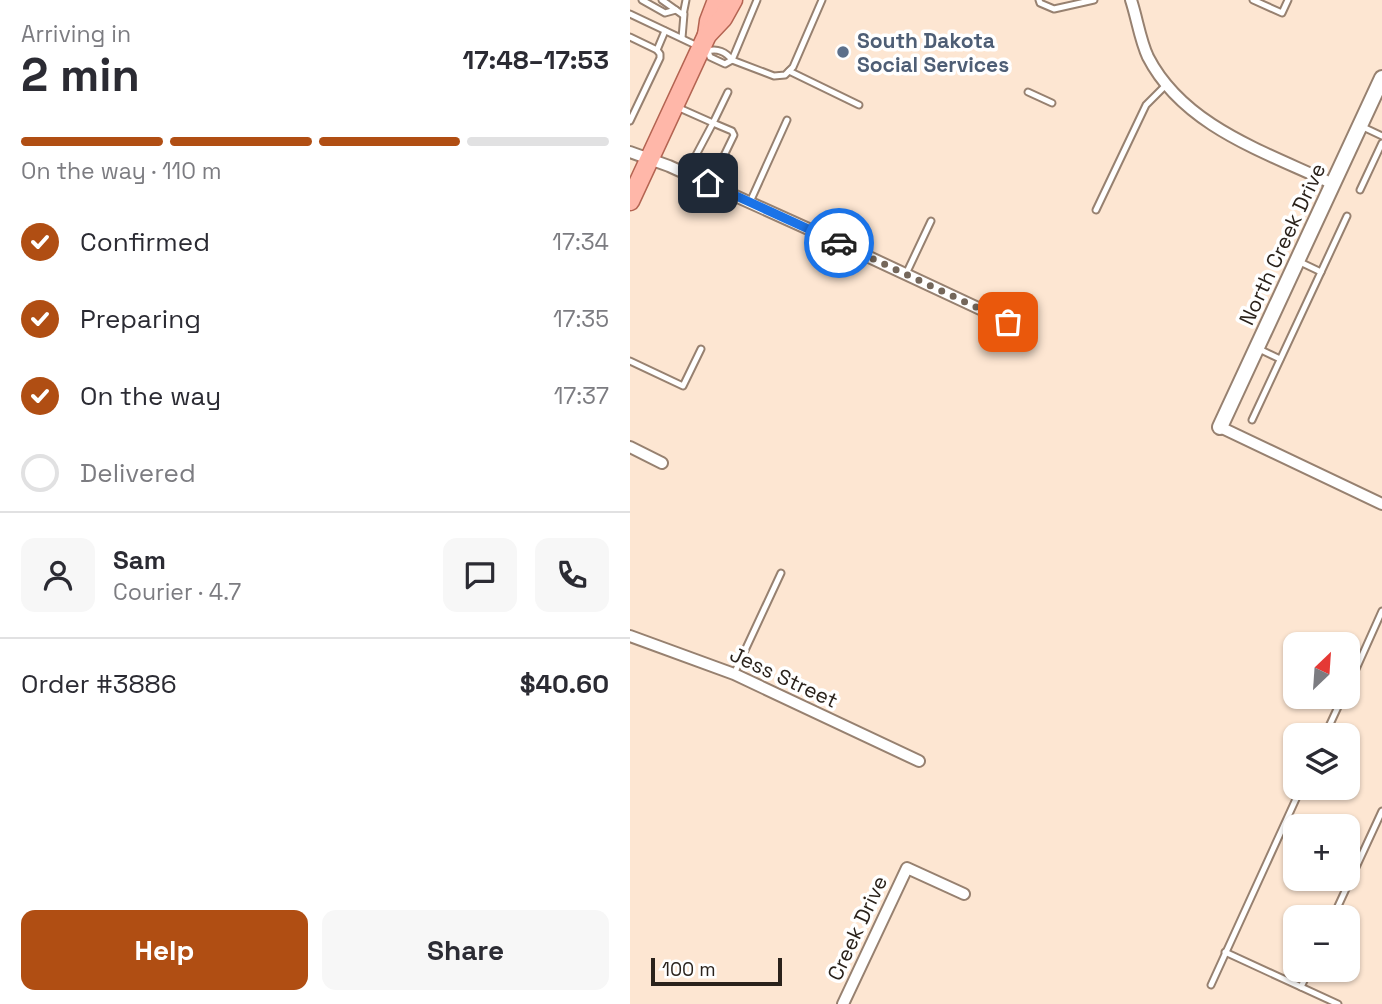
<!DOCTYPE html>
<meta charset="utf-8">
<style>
body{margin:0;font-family:"Space Grotesk",sans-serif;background:#f7f7f7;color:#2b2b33;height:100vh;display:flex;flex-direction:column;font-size:26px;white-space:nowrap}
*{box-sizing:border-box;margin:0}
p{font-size:23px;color:#7c7c81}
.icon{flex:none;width:38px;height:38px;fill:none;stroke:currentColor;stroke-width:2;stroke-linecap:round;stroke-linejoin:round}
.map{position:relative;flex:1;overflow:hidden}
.side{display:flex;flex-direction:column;background:#fff;width:630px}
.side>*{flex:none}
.needle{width:46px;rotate:25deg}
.fabs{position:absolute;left:653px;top:632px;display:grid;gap:14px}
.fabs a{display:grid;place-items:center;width:77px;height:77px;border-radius:14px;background:#fff;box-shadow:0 2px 5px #0004;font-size:35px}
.scale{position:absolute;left:21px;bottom:18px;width:131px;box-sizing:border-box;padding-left:7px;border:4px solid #2a221b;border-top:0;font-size:19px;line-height:24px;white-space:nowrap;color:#2a221b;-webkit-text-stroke:5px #fff;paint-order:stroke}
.pin{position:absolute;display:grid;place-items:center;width:60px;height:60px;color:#fff;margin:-30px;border-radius:14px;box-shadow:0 4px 10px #0006}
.courier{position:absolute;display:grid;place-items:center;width:70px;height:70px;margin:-35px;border:5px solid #1a73e8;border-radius:50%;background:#fff;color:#222;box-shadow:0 2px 9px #0007}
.overview em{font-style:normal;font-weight:600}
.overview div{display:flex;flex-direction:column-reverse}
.overview{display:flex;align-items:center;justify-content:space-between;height:119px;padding:0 21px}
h1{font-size:46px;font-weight:600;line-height:52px}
.bar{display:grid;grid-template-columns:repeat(4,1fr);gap:10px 7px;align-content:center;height:84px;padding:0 21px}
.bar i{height:9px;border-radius:5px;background:#e1e1e2}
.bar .on{background:#b04e13}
.bar p{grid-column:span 4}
.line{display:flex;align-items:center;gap:18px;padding:0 21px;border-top:2px solid #e1e1e2}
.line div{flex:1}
.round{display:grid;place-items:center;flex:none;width:74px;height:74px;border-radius:14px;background:#f7f7f7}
ol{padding:0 21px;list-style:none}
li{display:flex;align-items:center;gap:21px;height:77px}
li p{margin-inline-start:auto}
li .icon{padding:7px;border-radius:50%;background:#b04e13;color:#fff;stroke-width:4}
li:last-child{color:#7c7c81}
li i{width:38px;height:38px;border:4px solid #e1e1e2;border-radius:50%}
.action{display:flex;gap:14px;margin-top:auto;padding:14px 21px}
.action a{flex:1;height:80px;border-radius:14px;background:#b04e13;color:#fff;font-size:28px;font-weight:600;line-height:80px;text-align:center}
.action a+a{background:#f7f7f7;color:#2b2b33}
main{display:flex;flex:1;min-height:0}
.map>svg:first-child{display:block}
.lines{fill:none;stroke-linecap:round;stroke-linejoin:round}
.service-casing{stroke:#978170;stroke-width:9}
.minor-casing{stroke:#978170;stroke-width:14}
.tertiary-casing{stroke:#978170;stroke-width:18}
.primary-casing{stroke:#b46452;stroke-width:21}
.service{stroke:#fff;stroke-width:5}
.minor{stroke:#fff;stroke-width:10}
.tertiary{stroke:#fff;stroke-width:14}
.primary{stroke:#ffb7a9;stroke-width:18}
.done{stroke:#74675b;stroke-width:7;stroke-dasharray:0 12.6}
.route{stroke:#1a73e8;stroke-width:9}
.service-dot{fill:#5c6f8a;stroke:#fff;stroke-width:2.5}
.labels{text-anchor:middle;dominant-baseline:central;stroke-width:7;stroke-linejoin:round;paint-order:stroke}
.service-label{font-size:21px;font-weight:bold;fill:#4e5e75;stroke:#fff;text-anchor:start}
.street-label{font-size:21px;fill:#2a221b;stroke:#fff}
</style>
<main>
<section class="side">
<div class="overview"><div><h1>2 min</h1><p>Arriving in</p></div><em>17:48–17:53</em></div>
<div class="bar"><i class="on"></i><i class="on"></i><i class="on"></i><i></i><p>On the way · 110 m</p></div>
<ol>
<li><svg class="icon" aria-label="check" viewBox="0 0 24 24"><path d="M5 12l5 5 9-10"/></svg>Confirmed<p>17:34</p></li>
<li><svg class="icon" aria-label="check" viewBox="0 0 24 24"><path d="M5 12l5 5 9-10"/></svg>Preparing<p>17:35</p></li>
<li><svg class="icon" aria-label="check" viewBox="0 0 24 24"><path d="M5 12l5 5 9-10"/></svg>On the way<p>17:37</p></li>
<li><i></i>Delivered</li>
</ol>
<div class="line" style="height:126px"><a class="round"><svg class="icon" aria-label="person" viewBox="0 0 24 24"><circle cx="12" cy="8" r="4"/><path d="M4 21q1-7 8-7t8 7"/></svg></a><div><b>Sam</b><p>Courier · 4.7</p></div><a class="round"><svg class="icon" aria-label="chat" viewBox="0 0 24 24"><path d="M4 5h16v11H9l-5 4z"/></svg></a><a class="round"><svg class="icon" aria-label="phone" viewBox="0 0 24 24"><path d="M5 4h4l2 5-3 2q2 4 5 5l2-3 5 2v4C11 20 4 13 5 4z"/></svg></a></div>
<div class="line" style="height:91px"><div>Order #3886</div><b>$40.60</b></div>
<div class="action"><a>Help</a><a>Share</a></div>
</section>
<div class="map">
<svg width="752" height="1004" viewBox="0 0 752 1004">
<rect width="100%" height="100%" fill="#fde6d2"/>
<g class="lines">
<defs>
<g id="service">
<path d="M12,0L35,13L46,10"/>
<path d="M32,0L53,15L56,0"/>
<path d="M409,0L410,3L424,9L464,0"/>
<path d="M623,0L652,13L658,0"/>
<path d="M0,14L78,51C87,48 96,52 102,60L144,76L155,75L163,67L192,0"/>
<path d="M0,37L27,50"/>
<path d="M52,38L54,14"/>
<path d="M78,51L80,57L95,64L102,60"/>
<path d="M102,60L127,0"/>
<path d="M159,71L229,105"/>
<path d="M398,92L422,103"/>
<path d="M47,107L83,123L98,92"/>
<path d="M0,121L30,58V54L27,50L35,31"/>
<path d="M733,127L752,136"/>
<path d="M56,174L83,123L102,131L104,135L88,168L64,158"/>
<path d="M730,190L752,143"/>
<path d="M120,202L157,120"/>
<path d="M466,210L516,105L537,84"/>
<path d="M670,262L691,272L717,216"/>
<path d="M276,274L301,221"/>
<path d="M629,349L650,359"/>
<path d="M0,361L53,386L71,349"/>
<path d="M622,420L691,272"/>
<path d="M104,674L151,573"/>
<path d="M718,687L752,611"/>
<path d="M695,735L713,696"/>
<path d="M703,917L752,811"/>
<path d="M595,952L708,1004"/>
<path d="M581,985L671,788"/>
<path d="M671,987L679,970"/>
</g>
<g id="minor">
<path d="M501,0C507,18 510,40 518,57C554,127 636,152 703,184"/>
<path d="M0,152L39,166L194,236L378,322"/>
<path d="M590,427L752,504"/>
<path d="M0,447L32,463"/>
<path d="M0,636L104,674L289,761"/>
<path d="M213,1004L277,868L334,894"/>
</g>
<path id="tertiary" d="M590,427L752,78"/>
<g id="primary">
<path d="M77,35L79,21L87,0"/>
<path d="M0,201L77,35L93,18L103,0"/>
</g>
</defs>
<use href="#service" class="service-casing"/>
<use href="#minor" class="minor-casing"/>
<use href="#tertiary" class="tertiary-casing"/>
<use href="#primary" class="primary-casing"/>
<use href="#service" class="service"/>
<use href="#minor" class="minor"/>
<use href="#tertiary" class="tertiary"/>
<use href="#primary" class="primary"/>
</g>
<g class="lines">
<path class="done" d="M209,243L378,322"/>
<path class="route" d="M78,183L209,243"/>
</g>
<circle class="service-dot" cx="213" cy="52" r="7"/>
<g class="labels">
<g class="service-label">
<text x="227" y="40">South Dakota<tspan x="227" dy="24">Social Services</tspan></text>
</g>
<g class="street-label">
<text transform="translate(652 244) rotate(-65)">North Creek Drive</text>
<text transform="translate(154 677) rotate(25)">Jess Street</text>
<text transform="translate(227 928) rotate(-65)">Creek Drive</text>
</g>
</g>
</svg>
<div class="fabs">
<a><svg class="needle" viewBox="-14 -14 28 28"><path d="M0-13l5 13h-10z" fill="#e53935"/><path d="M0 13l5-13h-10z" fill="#7c7c81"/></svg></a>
<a><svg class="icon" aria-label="layers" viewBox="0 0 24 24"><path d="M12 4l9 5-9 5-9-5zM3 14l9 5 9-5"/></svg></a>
<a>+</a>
<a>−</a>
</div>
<div class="scale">100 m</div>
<div class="pin" style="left:378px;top:322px;background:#ea580c"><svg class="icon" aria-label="bag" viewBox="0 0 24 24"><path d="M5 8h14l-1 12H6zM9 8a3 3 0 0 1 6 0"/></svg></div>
<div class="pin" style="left:78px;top:183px;background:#1f2937"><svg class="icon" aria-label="home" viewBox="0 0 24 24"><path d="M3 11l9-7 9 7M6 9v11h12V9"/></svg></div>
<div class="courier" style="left:209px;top:243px"><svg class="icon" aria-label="car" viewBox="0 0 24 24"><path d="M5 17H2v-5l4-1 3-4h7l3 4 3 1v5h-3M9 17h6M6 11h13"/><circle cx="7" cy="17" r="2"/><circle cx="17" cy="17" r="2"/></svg></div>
</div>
</main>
